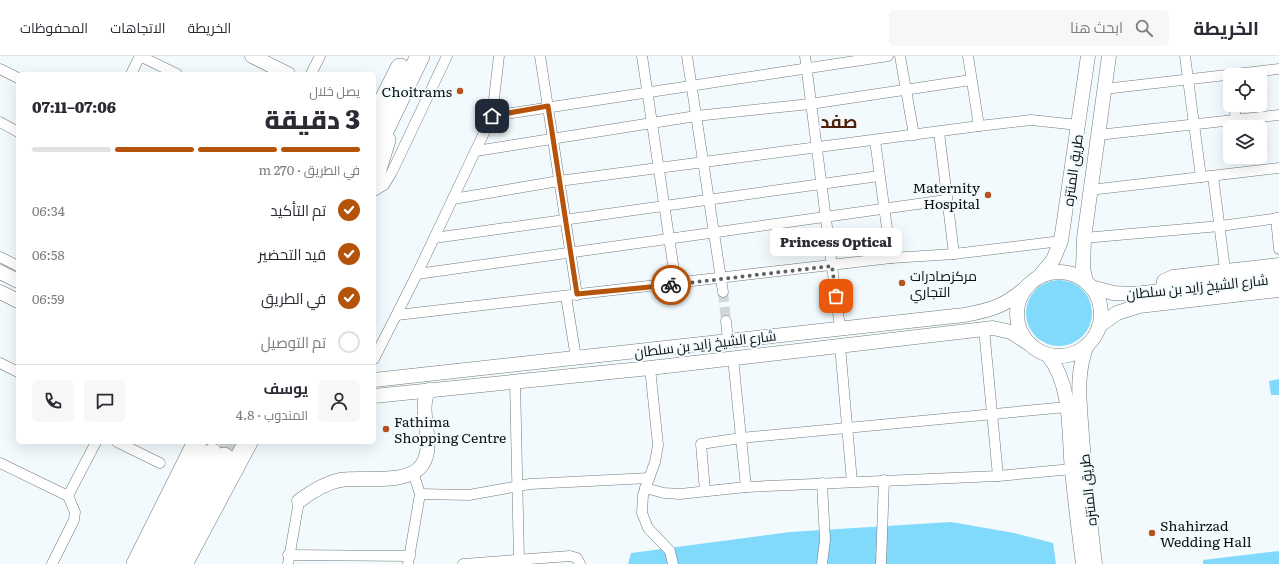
<!DOCTYPE html>
<html lang="ar">
<meta charset="utf-8">
<style>
body{margin:0;font-family:Literata,Cairo,serif;background:#f7f7f7;color:#2b2b33;direction:rtl;height:100vh;display:flex;flex-direction:column;font-size:15px;white-space:nowrap}
*{box-sizing:border-box;margin:0}
p{font-size:13px;color:#7c7c81}
.icon{flex:none;width:22px;height:22px;fill:none;stroke:currentColor;stroke-width:2;stroke-linecap:round;stroke-linejoin:round}
.map{position:relative;flex:1;overflow:hidden;direction:ltr}
.sheet{position:absolute;left:16px;top:16px;width:360px;height:372px;display:flex;flex-direction:column;background:#fff;border-radius:6px;box-shadow:0 4px 16px #0002;direction:rtl}
.sheet>*{flex:none}
.controls{position:absolute;left:1223px;top:12px;display:grid;gap:8px}
.controls a{display:grid;place-items:center;width:44px;height:44px;border-radius:6px;background:#fff;box-shadow:0 4px 16px #0002;font-size:20px}
.pin{position:absolute;display:grid;place-items:center;width:34px;height:34px;color:#fff;margin:-17px;border-radius:8px;box-shadow:0 2px 6px #0006}
.courier{position:absolute;display:grid;place-items:center;width:40px;height:40px;margin:-20px;border:3px solid #b45309;border-radius:50%;background:#fff;color:#222;box-shadow:0 1px 5px #0007}
.bubble{position:absolute;height:28px;border-radius:6px;background:#fff;box-shadow:0 4px 16px #0002;font-size:13px;font-weight:800;line-height:28px;text-align:center;direction:rtl}
.overview em{font-style:normal;font-weight:800}
.overview div{display:flex;flex-direction:column-reverse}
.overview{display:flex;align-items:center;justify-content:space-between;height:68px;padding:0 16px}
h1{font-size:26px;font-weight:800;line-height:30px}
.bar{display:grid;grid-template-columns:repeat(4,1fr);gap:6px 4px;align-content:center;height:48px;padding:0 16px}
.bar i{height:5px;border-radius:3px;background:#e1e1e2}
.bar .on{background:#b45309}
.bar p{grid-column:span 4}
.line{display:flex;align-items:center;gap:10px;padding:0 16px;border-top:1px solid #e1e1e2}
.line div{flex:1}
.round{display:grid;place-items:center;flex:none;width:42px;height:42px;border-radius:6px;background:#f7f7f7}
ol{padding:0 16px;list-style:none}
li{display:flex;align-items:center;gap:12px;height:44px}
li p{margin-inline-start:auto}
li .icon{padding:4px;border-radius:50%;background:#b45309;color:#fff;stroke-width:4}
li:last-child{color:#7c7c81}
li i{width:22px;height:22px;border:2px solid #e1e1e2;border-radius:50%}
header{display:flex;align-items:center;gap:24px;box-sizing:border-box;height:56px;padding:0 20px;background:#fff;border-bottom:1px solid #e1e1e2}
header strong{font-size:19px}
nav{display:flex;gap:22px;margin-inline-start:auto;font-size:14px}
.search{width:280px;height:36px;background:#f7f7f7;display:flex;align-items:center;gap:10px;box-sizing:border-box;padding:0 14px;border-radius:6px;color:#7c7c81;font-size:15px}
.map>svg:first-child{display:block}
.green{fill:#81d9fc}
.lines{fill:none;stroke-linecap:round;stroke-linejoin:round}
.street-tunnel{stroke:#d0d7da;stroke-width:10;stroke-dasharray:10 5;stroke-linecap:butt}
.highway-tunnel{stroke:#d0d7da;stroke-width:19;stroke-dasharray:19 10;stroke-linecap:butt}
.street-casing{stroke:#737a7c;stroke-width:11}
.secondary-casing{stroke:#737a7c;stroke-width:15}
.highway-casing{stroke:#737a7c;stroke-width:20}
.street{stroke:#fff;stroke-width:10}
.secondary{stroke:#fff;stroke-width:14}
.highway{stroke:#fff;stroke-width:19}
.done{stroke:#5d6264;stroke-width:4;stroke-dasharray:0 7.2}
.route{stroke:#b45309;stroke-width:5}
.poi-dot{fill:#b7531e;stroke:#f2fafd;stroke-width:1.5}
.labels{text-anchor:middle;dominant-baseline:central;stroke-width:4;stroke-linejoin:round;paint-order:stroke}
.poi-label{font-size:14px;fill:#0d1011;stroke:#f2fafd;text-anchor:start}
.street-label{font-size:14px;fill:#0d1011;stroke:#f2fafd}
.district-label{font-size:18px;font-weight:bold;fill:#502007;stroke:#f2fafd}
</style>
<header>
<strong>الخريطة</strong>
<div class="search"><svg class="icon" aria-label="search" viewBox="0 0 24 24"><circle cx="10" cy="10" r="6"/><path d="M15 15l6 6"/></svg>ابحث هنا</div>
<nav><a>الخريطة</a><a>الاتجاهات</a><a>المحفوظات</a></nav>
</header>
<div class="map">
<svg width="1279" height="508" viewBox="0 0 1279 508">
<rect width="100%" height="100%" fill="#f2fafd"/>
<g class="green">
<circle cx="1059" cy="257" r="33"/>
<path d="M1279,323V339H1271L1269,325Z"/>
<path d="M951,466L1014,477L1053,487L1056,508H628L631,497L790,476Z"/>
<path d="M1279,495V508H1203V504Z"/>
</g>
<g class="lines">
<path class="street-tunnel" d="M723,236L726,265"/>
<path class="highway-tunnel" d="M224,401L232,386"/>
<defs>
<g id="street">
<path d="M140,0L177,18"/>
<path d="M540,0L577,239"/>
<path d="M642,0L676,228"/>
<path d="M687,0L723,236"/>
<path d="M805,0L840,272"/>
<path d="M900,0L914,79"/>
<path d="M968,0L979,70"/>
<path d="M1185,0L1201,121"/>
<path d="M0,13L18,22"/>
<path d="M131,18L140,0"/>
<path d="M311,18L320,0"/>
<path d="M1104,33L1279,13"/>
<path d="M1234,49L1236,63"/>
<path d="M492,60L888,0"/>
<path d="M0,66L18,76"/>
<path d="M939,76L954,198"/>
<path d="M1098,79L1279,59"/>
<path d="M875,84L891,202"/>
<path d="M476,95L696,60L810,48L971,24"/>
<path d="M1213,120L1226,221"/>
<path d="M1090,134L1279,112"/>
<path d="M374,135L384,129L392,116L447,0"/>
<path d="M453,143L559,125L979,70L1031,64L1078,69"/>
<path d="M1276,162L1279,193"/>
<path d="M434,182L879,120"/>
<path d="M1084,182L1220,170L1279,162"/>
<path d="M0,201L18,210"/>
<path d="M417,218L946,144"/>
<path d="M566,240L576,302"/>
<path d="M397,259L891,202L954,198L1061,185"/>
<path d="M726,265L728,284"/>
<path d="M984,273L998,420"/>
<path d="M840,290L852,426"/>
<path d="M733,302L746,431"/>
<path d="M374,303L417,218L492,60L499,0"/>
<path d="M0,307L18,316"/>
<path d="M650,312L658,389L655,406L643,439L642,457L648,472L670,495L673,508"/>
<path d="M515,325L519,504"/>
<path d="M117,386L160,407"/>
<path d="M0,407L68,440L75,456L74,464L52,508"/>
<path d="M645,432L664,437L680,438L746,431L998,420L1072,413"/>
<path d="M705,435L701,388L741,382L1067,351"/>
<path d="M420,438L469,439L530,428L649,422"/>
<path d="M68,440L96,386"/>
<path d="M288,499L410,500"/>
<path d="M288,508L299,445"/>
<path d="M408,508L420,438L413,416"/>
<path d="M463,508L570,500L577,502L580,508"/>
<path d="M822,508L825,484L822,427"/>
<path d="M881,508L884,424"/>
</g>
<g id="secondary">
<path d="M252,0L288,18"/>
<path d="M0,216L18,225"/>
<circle cx="1059" cy="258" r="42"/>
<path d="M1039,221L1053,204L1061,185L1088,0"/>
<path d="M1086,226L1083,212L1084,182L1109,0"/>
<path d="M1091,231L1113,237L1134,238L1279,222"/>
<path d="M1162,235L1164,225L1173,221L1279,209"/>
<path d="M0,236L18,245"/>
<path d="M1099,270L1117,257L1139,250L1279,234"/>
<path d="M1087,289C1075,319 1080,348 1082,380C1085,423 1090,465 1095,508"/>
<path d="M1048,299C1073,332 1068,374 1072,414C1075,445 1079,477 1083,508"/>
<path d="M374,324L964,259C993,254 1007,249 1029,229"/>
<path d="M374,340L650,312L993,272L1011,276L1031,289"/>
<path d="M299,445C311,436 326,427 340,424C362,420 407,430 422,409C437,387 416,356 429,334"/>
</g>
<g id="highway">
<path d="M374,64L400,12"/>
<path d="M374,96L420,0"/>
<path d="M374,123L386,84"/>
<path d="M136,508L197,386"/>
<path d="M154,508L212,397"/>
<path d="M169,508L224,401"/>
<path d="M183,508L248,386"/>
</g>
</defs>
<use href="#street" class="street-casing"/>
<use href="#secondary" class="secondary-casing"/>
<use href="#highway" class="highway-casing"/>
<use href="#street" class="street"/>
<use href="#secondary" class="secondary"/>
<use href="#highway" class="highway"/>
</g>
<g class="lines">
<path class="done" d="M671,229L832,210L836,240"/>
<path class="route" d="M492,60L548,50L577,238L671,229"/>
</g>
<g class="poi-dot">
<circle cx="460" cy="35" r="4"/>
<circle cx="988" cy="139" r="4"/>
<circle cx="902" cy="227" r="4"/>
<circle cx="386" cy="373" r="4"/>
<circle cx="1152" cy="477" r="4"/>
</g>
<g class="labels">
<g class="poi-label">
<text x="452" y="35" text-anchor="end">Choitrams</text>
<text x="980" y="131" text-anchor="end">Maternity<tspan x="980" dy="16">Hospital</tspan></text>
<text x="910" y="219">مركزصادرات<tspan x="910" dy="16">التجاري</tspan></text>
<text x="394" y="365">Fathima<tspan x="394" dy="16">Shopping Centre</tspan></text>
<text x="1160" y="469">Shahirzad<tspan x="1160" dy="16">Wedding Hall</tspan></text>
</g>
<g class="street-label">
<text transform="translate(1072 114) rotate(-82)">طريق المنتزه</text>
<text transform="translate(1197 230) rotate(-6)">شارع الشيخ زايد بن سلطان</text>
<text transform="translate(705 287) rotate(-7)">شارع الشيخ زايد بن سلطان</text>
<text transform="translate(1087 434) rotate(-96)">طريق المنتزه</text>
</g>
<g class="district-label">
<text x="839" y="64">صفد</text>
</g>
</g>
</svg>
<div class="controls">
<a><svg class="icon" aria-label="locate" viewBox="0 0 24 24"><circle cx="12" cy="12" r="6"/><path d="M12 2v4M12 18v4M2 12h4M18 12h4"/></svg></a>
<a><svg class="icon" aria-label="layers" viewBox="0 0 24 24"><path d="M12 4l9 5-9 5-9-5zM3 14l9 5 9-5"/></svg></a>
</div>
<div class="pin" style="left:836px;top:240px;background:#ea580c"><svg class="icon" aria-label="bag" viewBox="0 0 24 24"><path d="M5 8h14l-1 12H6zM9 8a3 3 0 0 1 6 0"/></svg></div>
<div class="pin" style="left:492px;top:60px;background:#1f2937"><svg class="icon" aria-label="home" viewBox="0 0 24 24"><path d="M3 11l9-7 9 7M6 9v11h12V9"/></svg></div>
<div class="courier" style="left:671px;top:229px"><svg class="icon" aria-label="bike" viewBox="0 0 24 24"><circle cx="6" cy="16" r="4"/><circle cx="18" cy="16" r="4"/><path d="M6 16l4-8h5l3 8M10 8l3 8H6M13 5h3"/></svg></div>
<div class="bubble" style="left:770px;top:172px;width:132px">Princess Optical</div>
<section class="sheet">
<div class="overview"><div><h1>3 دقيقة</h1><p>يصل خلال</p></div><em>07:06–07:11</em></div>
<div class="bar"><i class="on"></i><i class="on"></i><i class="on"></i><i></i><p>في الطريق · 270 m</p></div>
<ol>
<li><svg class="icon" aria-label="check" viewBox="0 0 24 24"><path d="M5 12l5 5 9-10"/></svg>تم التأكيد<p>06:34</p></li>
<li><svg class="icon" aria-label="check" viewBox="0 0 24 24"><path d="M5 12l5 5 9-10"/></svg>قيد التحضير<p>06:58</p></li>
<li><svg class="icon" aria-label="check" viewBox="0 0 24 24"><path d="M5 12l5 5 9-10"/></svg>في الطريق<p>06:59</p></li>
<li><i></i>تم التوصيل</li>
</ol>
<div class="line" style="height:72px"><a class="round"><svg class="icon" aria-label="person" viewBox="0 0 24 24"><circle cx="12" cy="8" r="4"/><path d="M4 21q1-7 8-7t8 7"/></svg></a><div><b>يوسف</b><p>المندوب · 4.8</p></div><a class="round"><svg class="icon" aria-label="chat" viewBox="0 0 24 24"><path d="M4 5h16v11H9l-5 4z"/></svg></a><a class="round"><svg class="icon" aria-label="phone" viewBox="0 0 24 24"><path d="M5 4h4l2 5-3 2q2 4 5 5l2-3 5 2v4C11 20 4 13 5 4z"/></svg></a></div>
</section>
</div>
